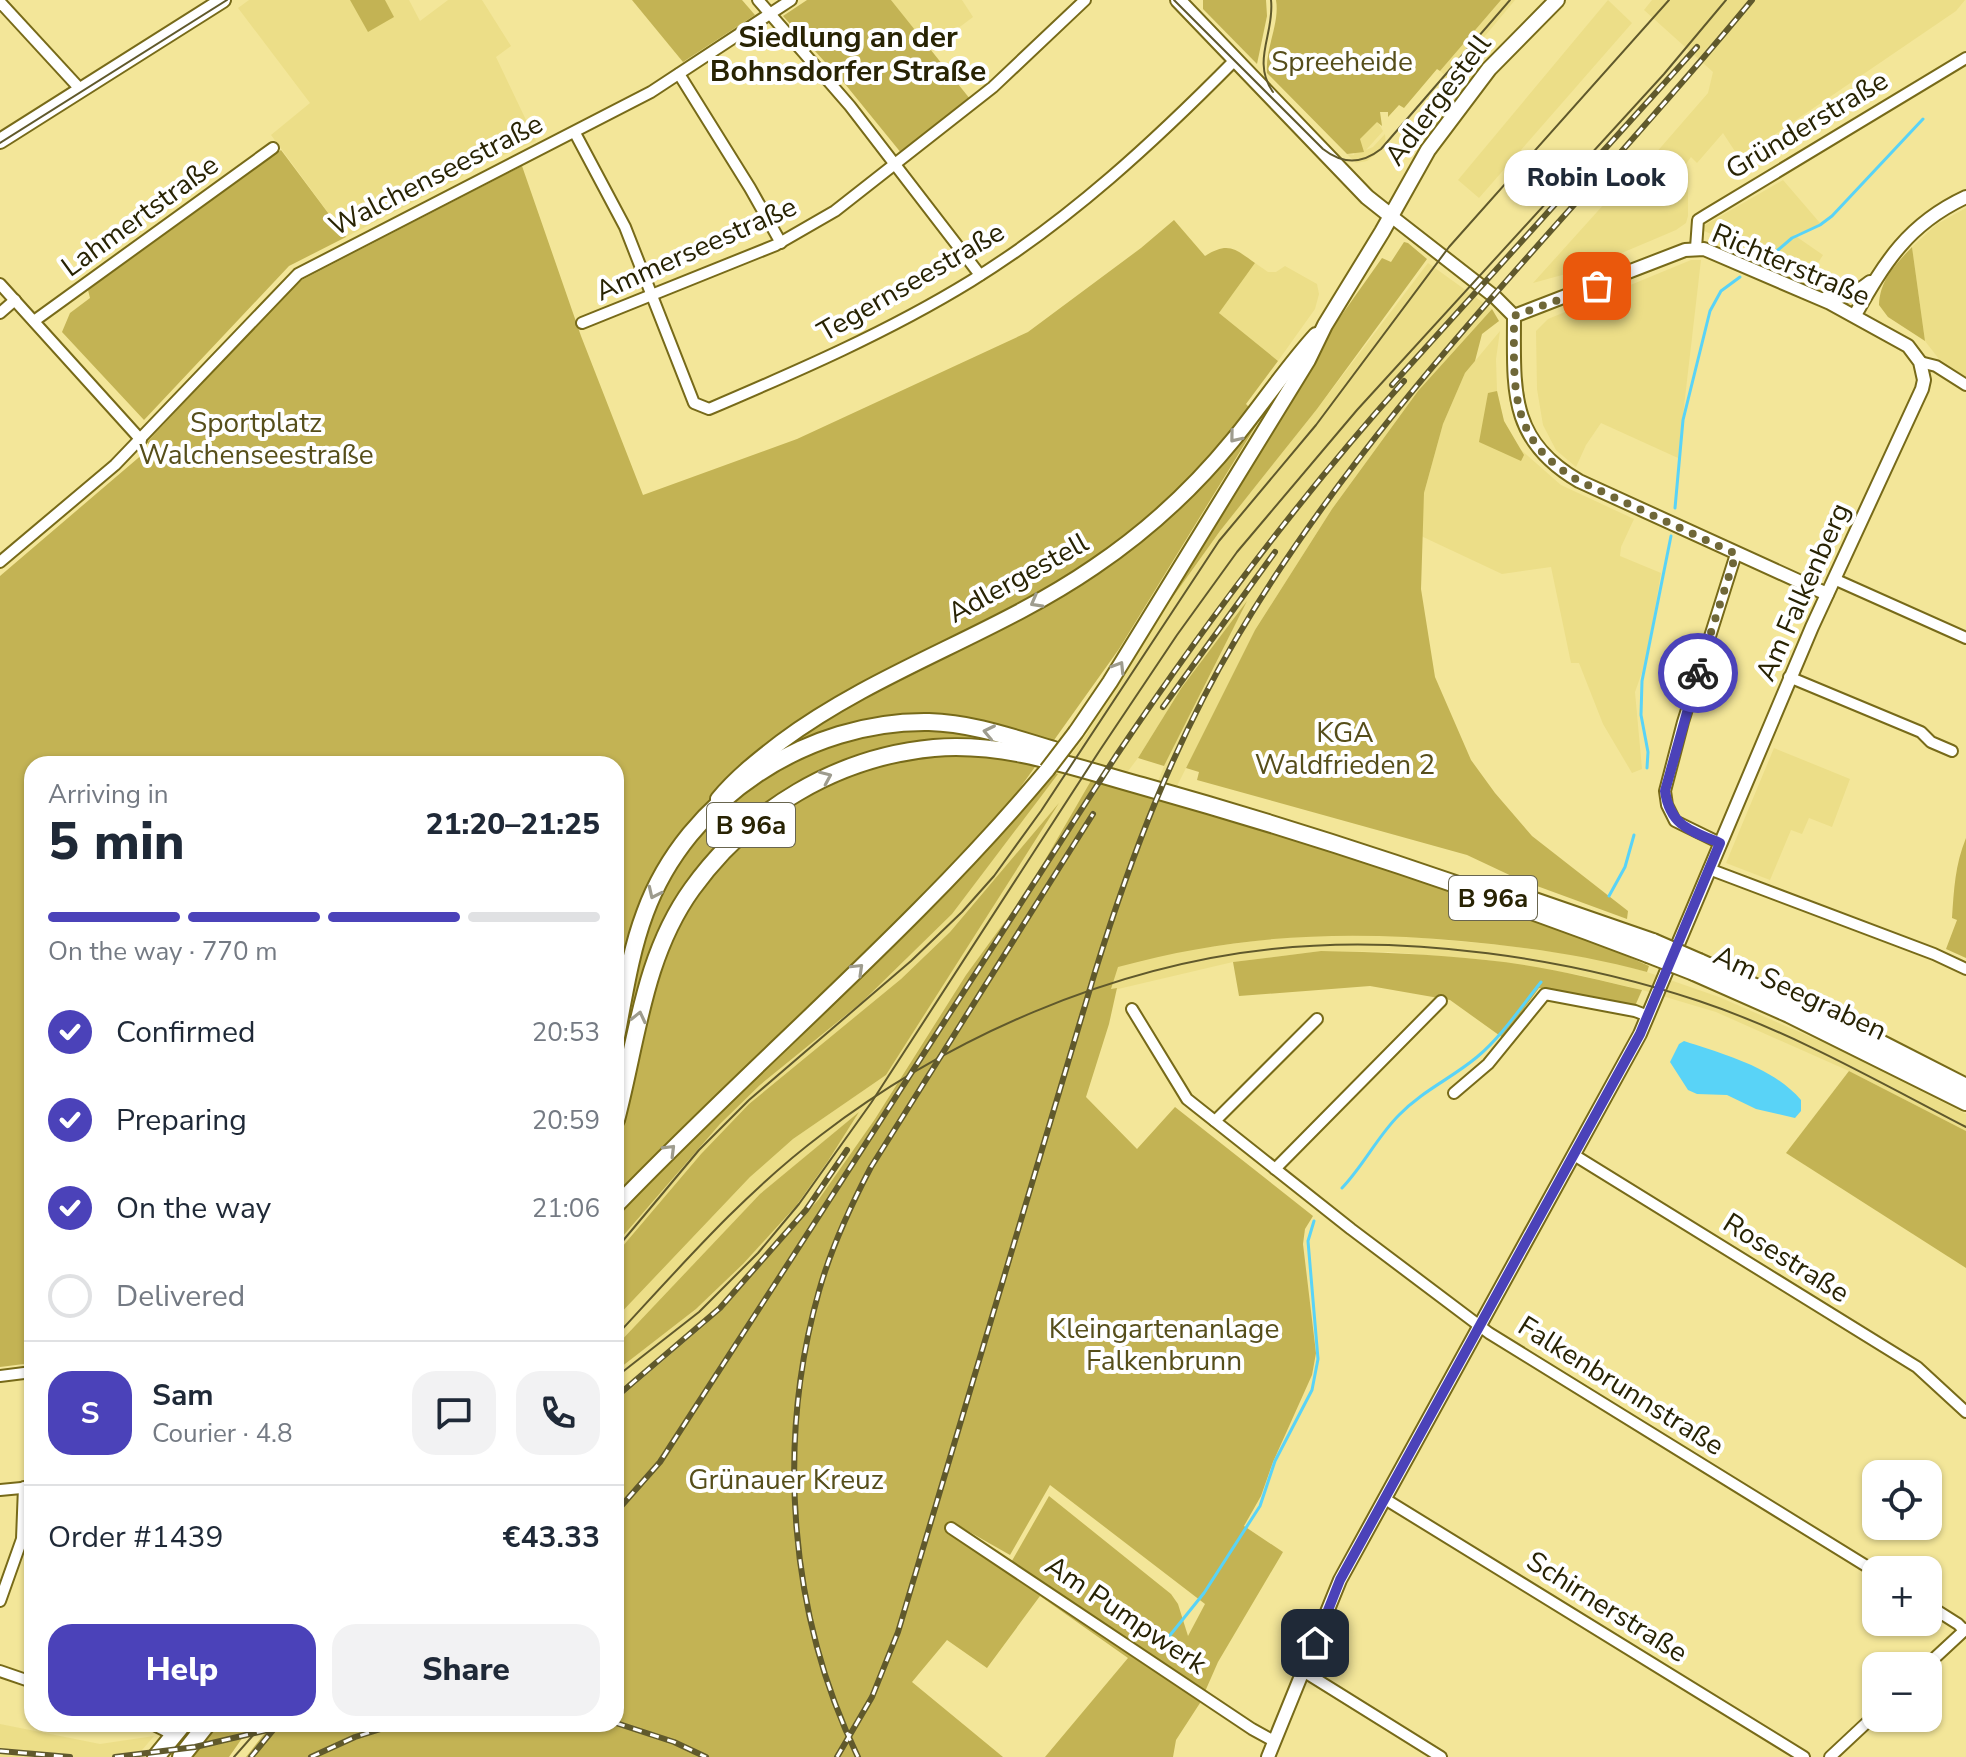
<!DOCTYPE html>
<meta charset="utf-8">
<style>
body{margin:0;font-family:"Nunito Sans",sans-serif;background:#f2f2f3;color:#1f2937;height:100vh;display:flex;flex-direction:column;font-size:30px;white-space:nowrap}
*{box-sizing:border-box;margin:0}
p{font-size:26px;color:#747a83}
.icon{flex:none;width:44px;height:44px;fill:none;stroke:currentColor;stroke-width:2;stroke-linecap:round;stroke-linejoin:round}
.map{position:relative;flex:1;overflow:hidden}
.panel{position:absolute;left:24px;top:756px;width:600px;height:976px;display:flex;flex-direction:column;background:#fff;border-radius:24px;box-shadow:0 2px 6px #0004}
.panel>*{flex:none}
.tools{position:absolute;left:1862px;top:1460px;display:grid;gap:16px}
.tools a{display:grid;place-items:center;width:80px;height:80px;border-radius:16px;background:#fff;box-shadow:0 2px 6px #0004;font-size:40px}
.pin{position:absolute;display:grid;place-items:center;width:68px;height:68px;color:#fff;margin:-34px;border-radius:16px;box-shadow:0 4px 12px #0006}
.courier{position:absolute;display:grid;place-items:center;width:80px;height:80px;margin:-40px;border:6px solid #4b42b9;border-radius:50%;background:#fff;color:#222;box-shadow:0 2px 10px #0007}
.bubble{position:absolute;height:56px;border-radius:24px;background:#fff;box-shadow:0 2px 6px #0004;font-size:26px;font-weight:800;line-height:56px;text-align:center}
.overview em{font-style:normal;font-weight:800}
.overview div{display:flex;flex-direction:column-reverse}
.overview{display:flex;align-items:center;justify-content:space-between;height:136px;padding:0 24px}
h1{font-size:52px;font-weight:800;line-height:60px}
.bar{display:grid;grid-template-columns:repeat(4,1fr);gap:12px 8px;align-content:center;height:96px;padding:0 24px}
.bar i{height:10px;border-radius:6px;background:#e0e1e3}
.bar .current{background:#4b42b9}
.bar p{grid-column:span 4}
.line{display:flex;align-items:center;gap:20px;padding:0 24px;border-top:2px solid #e0e1e3}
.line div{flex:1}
.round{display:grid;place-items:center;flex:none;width:84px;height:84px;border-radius:24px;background:#f2f2f3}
ol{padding:0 24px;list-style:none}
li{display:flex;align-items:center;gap:24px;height:88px}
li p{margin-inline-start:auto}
li .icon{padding:8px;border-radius:50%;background:#4b42b9;color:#fff;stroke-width:4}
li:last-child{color:#747a83}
li i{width:44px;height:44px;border:4px solid #e0e1e3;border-radius:50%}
.button{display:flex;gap:16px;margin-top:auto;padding:16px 24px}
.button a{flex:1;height:92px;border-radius:24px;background:#4b42b9;color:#fff;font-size:32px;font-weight:800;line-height:92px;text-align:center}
.button a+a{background:#f2f2f3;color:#1f2937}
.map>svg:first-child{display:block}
.built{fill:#ecde88;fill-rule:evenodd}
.green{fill:#c3b354;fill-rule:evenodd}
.water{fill:#59d3f7}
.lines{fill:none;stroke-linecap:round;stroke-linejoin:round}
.stream{stroke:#59d3f7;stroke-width:3}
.minor-casing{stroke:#776a19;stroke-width:14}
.tertiary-casing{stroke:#776a19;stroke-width:16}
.secondary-casing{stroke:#776a19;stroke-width:18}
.primary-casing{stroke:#776a19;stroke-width:20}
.minor{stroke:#fff;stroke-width:10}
.tertiary{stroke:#fff;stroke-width:12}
.secondary{stroke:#fff;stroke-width:14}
.primary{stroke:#fff;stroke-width:16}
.tram{stroke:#60592c;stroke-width:2}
.rail-casing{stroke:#60592c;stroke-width:6}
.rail{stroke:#fff;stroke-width:3;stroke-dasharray:9;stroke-linecap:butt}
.secondary-bridge-casing{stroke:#776a19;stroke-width:18;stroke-linecap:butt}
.primary-bridge-casing{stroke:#776a19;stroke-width:20;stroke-linecap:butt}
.secondary-bridge{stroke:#fff;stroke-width:14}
.primary-bridge{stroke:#fff;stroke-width:16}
.oneway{stroke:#9e9c8e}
.done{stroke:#6f6738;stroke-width:8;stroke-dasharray:0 14.4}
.route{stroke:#4b42b9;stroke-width:10}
.labels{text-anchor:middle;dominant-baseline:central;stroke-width:8;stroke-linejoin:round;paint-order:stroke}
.shield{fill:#fff;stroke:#68654f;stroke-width:2}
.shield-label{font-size:26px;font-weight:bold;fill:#282303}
.park-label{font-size:28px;fill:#564e1a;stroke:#fff}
.street-label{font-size:28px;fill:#282303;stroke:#fff}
.neighbourhood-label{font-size:30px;font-weight:bold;fill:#282303;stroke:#fff}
</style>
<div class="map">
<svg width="1966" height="1757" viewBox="0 0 1966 1757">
<rect width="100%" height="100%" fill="#f3e699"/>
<g class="built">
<path d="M249,0H409L420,21L448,0H482L511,46L496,57L536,141L469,170L460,178L346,237L271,135L310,103L238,8Z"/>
<path d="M891,0H962L973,17L929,50Z"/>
<path d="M1501,0H1515L1449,79L1440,71Z"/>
<path d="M1608,0L1632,23L1479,198L1458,180Z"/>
<path d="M1652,0H1965L1956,11L1774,135L1738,156L1723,133L1697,163L1691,157L1686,164L1684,180L1688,184V216L1686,223L1676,230L1584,269L1533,283L1651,152L1655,154L1708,93L1713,72L1644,10Z"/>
<path d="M1377,121L1383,131L1366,150L1373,147L1385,134L1386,146L1367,161L1356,163L1347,154L1354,155L1359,139Z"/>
<path d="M1783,180L1820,223L1813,228L1794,235L1823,255L1807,280L1765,262L1768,258L1704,231L1705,225Z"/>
<path d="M1966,208V377L1939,359L1925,341L1912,247L1937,224Z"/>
<path d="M1691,260H1701L1678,458L1601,423L1586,445L1576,467L1556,450L1543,425L1537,389L1536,331L1548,319Z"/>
<path d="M1255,263L1268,272H1276L1285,266L1317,284L1319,294L1315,309L1278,361L1219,313Z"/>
<path d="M1428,263L1492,309L1418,391L1332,509L1255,630L1171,798L1112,968L1170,952L1301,935H1389L1501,945L1593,957L1647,972L1719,997L1827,1044L1966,1114V1131L1849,1071L1716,1012L1642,990L1579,975L1487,960L1390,952L1321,951L1233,962L1101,993L852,1757L712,1325L616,1401V1371L696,1309L743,1264L828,1161L859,1112L760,1194L616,1346V1318L750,1177L793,1139L886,1075L1054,809L950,932L901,979L749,1104L701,1154L616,1254V1244L720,1124L760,1085L862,1002L952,914L1086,735L1165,608L1220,531L1317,409ZM1244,606L1164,766L1151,799L1116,787L1138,758L1182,687Z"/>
<path d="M1500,331L1496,359L1497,391L1504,421L1519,448L1561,485L1634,519L1621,547L1620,556L1661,573L1646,661L1635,692L1642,769L1632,773L1603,724L1579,663H1571L1551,567L1502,574L1421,536L1424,493L1443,424L1465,373Z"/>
<path d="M1774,748L1850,779L1832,827L1809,818L1802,834L1791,830L1770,880L1726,863Z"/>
<path d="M0,1724L100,1744L154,1736L136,1757H0Z"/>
</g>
<g class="green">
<path d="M350,0H385L394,17L368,32Z"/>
<path d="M632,0H742L755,15L683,62Z"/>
<path d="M807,0H891L970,99L902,154L845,84L783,16Z"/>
<path d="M1203,0H1266L1267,16L1257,64L1203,9Z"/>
<path d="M1276,0H1501L1440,71L1437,69L1404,108L1399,105L1388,117V112H1380L1382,126L1377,122L1360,139L1364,152L1347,154L1267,73C1265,48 1280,24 1276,0Z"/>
<path d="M281,150L346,237L289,266L144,420L62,332L70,313L90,298L88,290Z"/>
<path d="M522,166L581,336L643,495L797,439L1028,332L1141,248L1174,220L1205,256C1228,242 1234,248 1255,263L1219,313L1278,361L1246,404L1260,419L1119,649L995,823L926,896L616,1196V764H32V1363L0,1367V576L151,447L147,442L298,282Z"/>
<path d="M1404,242L1408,243L1427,259L1317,409L1220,531L1165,608L1336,323L1382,258L1391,262Z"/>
<path d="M1912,247L1925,341L1888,317L1879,305C1880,279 1896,264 1912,247Z"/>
<path d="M1492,309L1499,321L1482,334L1475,361L1465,373L1443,424L1424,493L1421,589L1435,677L1471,760L1495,793L1532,836L1628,911L1627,919L1518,879L1467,855L1197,780L1199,772L1186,768L1255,630L1332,509L1418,391Z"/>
<path d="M1497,391L1504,421L1524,455L1521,461L1479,442L1488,393Z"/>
<path d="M1247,601L1164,766L1138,758L1182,687Z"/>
<path d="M1053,772L1058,774L952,914L862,1002L760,1085L720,1124L616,1244V1215L663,1165L933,906Z"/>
<path d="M1092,779L1171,798L1566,929L1649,966L1647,972C1586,955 1524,947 1461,941C1341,930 1235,935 1118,967L1111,989L1117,988L1109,1024L1086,1097L1137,1149L1175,1107L1313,1216L1305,1229L1303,1244L1316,1353L1312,1375L1273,1462L1261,1496L1244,1526L1283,1552L1218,1662L1200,1703L1176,1740L1173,1757H1045L1128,1658L1040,1596L987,1668L947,1640L912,1682L1003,1757H246L272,1724H616V1401L706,1324L819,1199L875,1119L966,975L1027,891ZM1050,1485L1205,1604L1188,1636L1178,1604L1171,1594L1049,1496L1009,1566L948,1534L952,1522L1010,1555Z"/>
<path d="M1059,803L886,1075L793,1139L750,1177L616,1318V1254L701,1154L749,1104L901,979L950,932Z"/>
<path d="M1966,838V958L1946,949L1957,920L1952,918C1954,889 1955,865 1966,838Z"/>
<path d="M1321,951C1376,952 1431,954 1486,960C1538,965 1591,978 1642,990L1635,1006L1539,988L1503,1038L1450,1000L1370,986L1239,996L1233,962Z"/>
<path d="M1849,1071L1966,1131V1268L1786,1153Z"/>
<path d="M859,1112L828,1161L796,1206L743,1264L696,1309L616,1371V1346L760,1194Z"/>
<path d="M215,1724H252L229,1757H188Z"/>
</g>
<path class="water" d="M1684,1041C1723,1054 1773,1067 1801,1100V1111L1795,1118L1756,1109L1727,1095L1697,1094L1688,1090L1670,1062L1679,1044Z"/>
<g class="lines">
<g class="stream">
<path d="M1771,256L1792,238L1820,225L1832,216L1923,119"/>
<path d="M1675,508L1683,420L1710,311L1721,291L1740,277"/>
<path d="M1647,768L1648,752L1641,715L1642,681L1671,536"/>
<path d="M1609,896L1625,867L1634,835"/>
<path d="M1342,1188C1364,1165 1377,1137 1399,1115C1422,1091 1452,1078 1477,1057C1502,1036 1521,1007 1541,982"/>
<path d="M1167,1639L1204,1593L1260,1506L1275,1461L1312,1390L1318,1359L1308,1241L1314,1221"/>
</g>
<defs>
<g id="minor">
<path d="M758,0L850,106L980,275"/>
<path d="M0,2L81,90"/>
<path d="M679,74L750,188L781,243"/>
<path d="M575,133L625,227L694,403L709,409C798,371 888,332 971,281C1070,220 1155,141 1236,59"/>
<path d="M1696,248L1698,220L1706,215L1966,58"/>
<path d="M0,284L141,440"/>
<path d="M0,313L15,300"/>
<path d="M34,321L273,148"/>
<path d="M582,323L776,245L835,211L993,87L1085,0"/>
<path d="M1920,362L1936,366L1966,385"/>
<path d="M0,562L115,465L298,274L651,92L791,0"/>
<path d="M1834,579L1966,638"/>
<path d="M1789,677L1921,732L1931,742L1952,751"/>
<path d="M1720,843L1675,821L1667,805L1665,791L1683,722L1736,554"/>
<path d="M1709,869L1934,954L1966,969"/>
<path d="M1132,1009L1187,1099L1351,1229L1489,1333L1876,1572"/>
<path d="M1454,1093L1488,1064L1545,994L1635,1011L1648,1016"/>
<path d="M1215,1121L1317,1019"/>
<path d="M1574,1155L1917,1367L1966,1412"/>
<path d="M1275,1169L1441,1001"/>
<path d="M0,1376L32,1372"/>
<path d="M0,1490L32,1487"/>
<path d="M1385,1499L1804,1757"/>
<path d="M951,1528L1252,1729L1274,1741"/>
<path d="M0,1601L22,1539L24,1487"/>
<path d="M1928,1605L1958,1624L1964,1630"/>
<path d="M1926,1666L1966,1629"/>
<path d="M0,1671L32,1682"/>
<path d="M1303,1671L1441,1757"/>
<path d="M152,1724L174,1735"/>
<path d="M1830,1757L1876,1714"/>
</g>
<g id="tertiary">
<path d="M1391,216L1495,297L1514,316"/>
<path d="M1826,298C1844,299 1856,293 1870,282"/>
<path d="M1855,315C1885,262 1908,224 1966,197"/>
<path d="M1514,316C1514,389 1508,440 1579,481L1827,594"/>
<path d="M1268,1757L1340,1580L1640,1034L1812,627L1922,389L1924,380L1920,362L1908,346L1830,303L1704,249L1685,250L1514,316"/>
</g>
<g id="secondary">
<path d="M1178,0L1367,197L1391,216"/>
<path d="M0,141L223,0"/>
<path d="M1076,732L1110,682L1308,360L1325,325L1382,232L1428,150L1489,69L1557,0"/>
<path d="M718,799C736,777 759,759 781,742C878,670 995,635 1094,567C1146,532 1193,489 1233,440C1261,406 1286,368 1316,335"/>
<path d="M616,1206C758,1058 916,927 1047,770"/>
</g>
<g id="primary">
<path d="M1488,885L1653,942"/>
<path d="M1699,962L1876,1041L1966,1087"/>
<path d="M1694,972L1789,1014L1966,1102"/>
<path d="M616,1037C624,996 630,953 645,913C687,798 808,720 929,722C972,723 1013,738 1054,750"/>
<path d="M616,1120C637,1041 643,957 692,889C749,810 836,757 934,748C1007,742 1073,767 1142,786C1313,834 1483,891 1648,954"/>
<path d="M156,1757L183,1724"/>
<path d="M181,1757L207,1724"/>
</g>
</defs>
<use href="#minor" class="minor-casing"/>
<use href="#tertiary" class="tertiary-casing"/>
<use href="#secondary" class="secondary-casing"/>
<use href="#primary" class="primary-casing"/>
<use href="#minor" class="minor"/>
<use href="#tertiary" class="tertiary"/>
<use href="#secondary" class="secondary"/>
<use href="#primary" class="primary"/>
<g class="tram">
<path d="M1174,0L1323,149C1342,164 1362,164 1381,149L1510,0"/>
<path d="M1271,0C1275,33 1251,61 1273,92"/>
<path d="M0,143L227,0"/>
<path d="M616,1249L699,1150L749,1100L911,961L962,912L994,876L1041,811L1219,541L1316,425L1449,247L1669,0"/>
<path d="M616,1336C681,1266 744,1193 821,1135C949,1037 1112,966 1272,949C1407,934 1570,958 1699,1001C1792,1032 1879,1082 1966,1127"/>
<path d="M616,1377L699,1312L758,1253L799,1204L871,1103L1100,750L1177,635L1237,552L1357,410L1664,74L1726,0"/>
<path d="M234,1757L263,1724"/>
</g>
<defs>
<g id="rail">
<path d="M1392,385L1697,47"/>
<path d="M1163,707L1275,552"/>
<path d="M616,1397L720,1308L806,1210L847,1150"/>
<path d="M616,1512L660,1462L1116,756C1205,624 1298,499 1404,381"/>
<path d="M616,1723L674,1742L706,1757"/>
<path d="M0,1751L70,1757"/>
<path d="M115,1757L195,1747L293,1724"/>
<path d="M251,1757L273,1730"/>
<path d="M311,1757L355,1737L397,1724"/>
<path d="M837,1757L872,1697L898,1632L1095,972C1131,856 1174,743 1236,639C1376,401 1578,212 1752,0"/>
<path d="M858,1757C789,1615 776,1443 819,1291C831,1248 850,1207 871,1167L1093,814"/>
</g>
</defs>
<use href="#rail" class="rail-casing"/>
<use href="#rail" class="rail"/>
<defs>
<path id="secondary-bridge" d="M1047,770L1076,732"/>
<g id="primary-bridge">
<path d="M1653,942L1699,962"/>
<path d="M1648,954L1694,972"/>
</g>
</defs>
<use href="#secondary-bridge" class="secondary-bridge-casing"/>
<use href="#primary-bridge" class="primary-bridge-casing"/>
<use href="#secondary-bridge" class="secondary-bridge"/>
<use href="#primary-bridge" class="primary-bridge"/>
</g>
<defs><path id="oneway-chevron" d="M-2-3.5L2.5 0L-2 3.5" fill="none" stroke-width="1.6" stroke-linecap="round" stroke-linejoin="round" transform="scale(2)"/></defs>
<g class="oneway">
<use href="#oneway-chevron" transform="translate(1235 437) rotate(129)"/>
<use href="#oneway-chevron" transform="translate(1036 602) rotate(151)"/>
<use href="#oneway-chevron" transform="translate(1119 667) rotate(-58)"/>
<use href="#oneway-chevron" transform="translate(989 732) rotate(-168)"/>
<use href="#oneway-chevron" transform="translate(826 777) rotate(-24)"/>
<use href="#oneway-chevron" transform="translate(654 893) rotate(115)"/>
<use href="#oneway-chevron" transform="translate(858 969) rotate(-44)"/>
<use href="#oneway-chevron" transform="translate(639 1017) rotate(-77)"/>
<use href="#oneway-chevron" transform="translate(670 1150) rotate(-45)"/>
</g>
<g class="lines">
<path class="done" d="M1597,286L1514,316C1514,389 1508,440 1579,481L1736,554L1698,673"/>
<path class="route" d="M1315,1643L1340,1580L1640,1034L1720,843C1691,831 1670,826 1665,791L1698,673"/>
</g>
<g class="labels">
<g class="shield">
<rect x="707" y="803" width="88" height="44" rx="6"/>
<rect x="1449" y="876" width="88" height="44" rx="6"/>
</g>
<g class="shield-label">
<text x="751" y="825">B 96a</text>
<text x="1493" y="898">B 96a</text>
</g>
<g class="park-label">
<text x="1342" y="62">Spreeheide</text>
<text x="256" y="423">Sportplatz<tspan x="256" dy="32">Walchenseestraße</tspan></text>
<text x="1345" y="733">KGA<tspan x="1345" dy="32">Waldfrieden 2</tspan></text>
<text x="1164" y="1329">Kleingartenanlage<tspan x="1164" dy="32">Falkenbrunn</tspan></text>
<text x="786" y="1480">Grünauer Kreuz</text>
</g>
<g class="street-label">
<text transform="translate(1438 100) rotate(-53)">Adlergestell</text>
<text transform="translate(1807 125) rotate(-31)">Gründerstraße</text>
<text transform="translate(436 175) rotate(-27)">Walchenseestraße</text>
<text transform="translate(140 216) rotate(-36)">Lahmertstraße</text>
<text transform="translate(696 249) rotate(-24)">Ammerseestraße</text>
<text transform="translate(1791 265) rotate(23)">Richterstraße</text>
<text transform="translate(911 282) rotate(-30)">Tegernseestraße</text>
<text transform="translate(1018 578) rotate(-29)">Adlergestell</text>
<text transform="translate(1803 592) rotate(-66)">Am Falkenberg</text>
<text transform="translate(1800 993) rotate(25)">Am Seegraben</text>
<text transform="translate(1786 1258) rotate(32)">Rosestraße</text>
<text transform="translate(1621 1386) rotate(32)">Falkenbrunnstraße</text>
<text transform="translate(1607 1607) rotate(32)">Schirnerstraße</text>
<text transform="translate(1126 1615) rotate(34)">Am Pumpwerk</text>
</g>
<g class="neighbourhood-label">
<text x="848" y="37">Siedlung an der<tspan x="848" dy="34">Bohnsdorfer Straße</tspan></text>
</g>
</g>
</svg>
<div class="tools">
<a><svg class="icon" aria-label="locate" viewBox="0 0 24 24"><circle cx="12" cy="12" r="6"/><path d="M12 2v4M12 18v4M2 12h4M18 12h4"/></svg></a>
<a>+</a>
<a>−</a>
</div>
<div class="pin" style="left:1597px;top:286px;background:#ea580c"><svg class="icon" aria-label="bag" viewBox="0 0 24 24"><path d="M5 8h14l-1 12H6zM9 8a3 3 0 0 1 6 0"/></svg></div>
<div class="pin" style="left:1315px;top:1643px;background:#1f2937"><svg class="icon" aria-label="home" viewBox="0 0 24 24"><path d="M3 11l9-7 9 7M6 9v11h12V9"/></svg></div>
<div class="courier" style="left:1698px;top:673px"><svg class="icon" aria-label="bike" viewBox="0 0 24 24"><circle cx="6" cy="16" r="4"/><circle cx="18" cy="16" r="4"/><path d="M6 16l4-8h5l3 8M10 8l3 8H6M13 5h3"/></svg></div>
<div class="bubble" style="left:1504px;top:150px;width:184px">Robin Look</div>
<section class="panel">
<div class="overview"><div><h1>5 min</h1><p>Arriving in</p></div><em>21:20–21:25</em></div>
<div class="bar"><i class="current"></i><i class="current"></i><i class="current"></i><i></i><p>On the way · 770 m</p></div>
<ol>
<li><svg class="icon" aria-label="check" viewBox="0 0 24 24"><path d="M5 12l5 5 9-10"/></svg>Confirmed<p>20:53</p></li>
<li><svg class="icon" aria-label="check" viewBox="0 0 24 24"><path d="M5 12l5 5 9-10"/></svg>Preparing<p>20:59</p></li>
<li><svg class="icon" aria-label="check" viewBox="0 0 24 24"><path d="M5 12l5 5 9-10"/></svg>On the way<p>21:06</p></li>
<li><i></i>Delivered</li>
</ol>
<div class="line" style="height:144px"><b class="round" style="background:#4b42b9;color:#fff">S</b><div><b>Sam</b><p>Courier · 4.8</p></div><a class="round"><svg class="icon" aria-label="chat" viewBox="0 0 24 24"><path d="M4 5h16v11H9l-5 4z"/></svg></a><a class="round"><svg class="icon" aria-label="phone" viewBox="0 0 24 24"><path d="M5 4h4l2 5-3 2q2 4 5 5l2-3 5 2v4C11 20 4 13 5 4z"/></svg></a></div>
<div class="line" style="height:104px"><div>Order #1439</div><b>€43.33</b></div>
<div class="button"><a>Help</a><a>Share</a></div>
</section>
</div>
